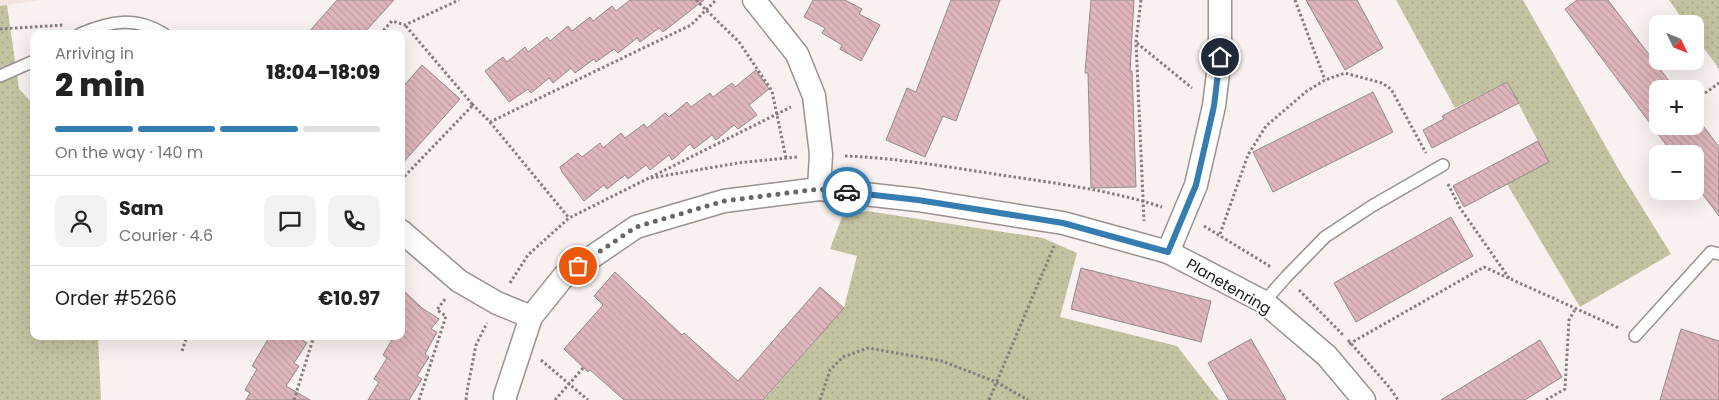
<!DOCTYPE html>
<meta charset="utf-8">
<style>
body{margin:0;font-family:Poppins,sans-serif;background:#f2f2f2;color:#222;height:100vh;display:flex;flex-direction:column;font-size:19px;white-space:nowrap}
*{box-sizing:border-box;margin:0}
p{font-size:16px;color:#767676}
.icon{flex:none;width:28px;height:28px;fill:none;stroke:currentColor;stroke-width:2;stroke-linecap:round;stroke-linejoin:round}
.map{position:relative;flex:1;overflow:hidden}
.drawer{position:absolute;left:30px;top:30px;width:375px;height:310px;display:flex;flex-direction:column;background:#fff;border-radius:10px;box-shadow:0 5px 20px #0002}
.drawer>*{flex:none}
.needle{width:32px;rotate:133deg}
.controls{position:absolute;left:1649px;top:15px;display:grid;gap:10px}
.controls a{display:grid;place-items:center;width:55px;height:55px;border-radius:10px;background:#fff;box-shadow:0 5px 20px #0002;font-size:25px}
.pin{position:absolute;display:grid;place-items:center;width:42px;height:42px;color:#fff;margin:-21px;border:2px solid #fff;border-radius:50%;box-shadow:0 1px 5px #0007}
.courier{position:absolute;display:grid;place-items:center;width:50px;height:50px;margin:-25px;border:4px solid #357cb1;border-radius:50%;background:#fff;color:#222;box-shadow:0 1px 6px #0007}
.headline em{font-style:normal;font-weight:800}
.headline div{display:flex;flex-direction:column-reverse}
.headline{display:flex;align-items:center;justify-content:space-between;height:85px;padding:0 25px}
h1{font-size:32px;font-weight:800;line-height:38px}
.bar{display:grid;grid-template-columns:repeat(4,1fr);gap:8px 5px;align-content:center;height:60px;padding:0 25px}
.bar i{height:6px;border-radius:4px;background:#e0e0e0}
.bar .on{background:#357cb1}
.bar p{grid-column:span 4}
.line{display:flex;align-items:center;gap:12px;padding:0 25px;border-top:1px solid #e0e0e0}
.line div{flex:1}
.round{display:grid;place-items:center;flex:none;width:52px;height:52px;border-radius:10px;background:#f2f2f2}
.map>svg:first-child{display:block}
.built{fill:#f3e4df}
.park{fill:url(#park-dots)}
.building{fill:url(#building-back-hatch);stroke:#928b8c}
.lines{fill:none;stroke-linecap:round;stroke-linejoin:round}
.lane-casing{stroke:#989290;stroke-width:14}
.street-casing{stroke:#989290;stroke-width:25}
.path{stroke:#837e7d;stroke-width:3;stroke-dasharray:2.5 2.5;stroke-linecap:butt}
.lane{stroke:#fff;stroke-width:11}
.street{stroke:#fff;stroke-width:22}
.done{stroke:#6a6665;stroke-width:5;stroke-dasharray:0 9}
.route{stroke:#357cb1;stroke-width:6}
.labels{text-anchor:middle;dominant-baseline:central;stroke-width:4;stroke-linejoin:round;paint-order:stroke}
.street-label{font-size:15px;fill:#1d1b1a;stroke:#fff}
</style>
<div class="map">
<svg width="1719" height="400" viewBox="0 0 1719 400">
<defs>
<pattern id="park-dots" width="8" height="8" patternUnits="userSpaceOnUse" patternTransform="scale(1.25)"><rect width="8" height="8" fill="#c4c3a1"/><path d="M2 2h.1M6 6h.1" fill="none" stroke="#a8a78a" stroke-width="1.8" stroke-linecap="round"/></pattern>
<pattern id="building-back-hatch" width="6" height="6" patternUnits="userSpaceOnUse" patternTransform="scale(1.25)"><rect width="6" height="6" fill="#dfb6bb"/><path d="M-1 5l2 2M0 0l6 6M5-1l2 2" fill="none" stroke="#bf9ca0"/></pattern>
</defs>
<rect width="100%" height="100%" fill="#f8f1ef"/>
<path class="built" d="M0,0H41L0,6Z"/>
<g class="park">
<path d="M1396,0H1523L1619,170L1671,254L1580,307L1507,184L1549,162L1507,82L1455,108Z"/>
<path d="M1669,0H1719V69L1695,36V24H1686Z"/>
<path d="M7,5L19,89L34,105V336H98L101,400H0V6Z"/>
<path d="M867,211L1043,238L1077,253L1060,317L1177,346L1219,400H764L844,308L857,256L830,249L842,217Z"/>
</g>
<g class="building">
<path d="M337,0H394L363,34H307Z"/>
<path d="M630,0H704L663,32L659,28L640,42L637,38L618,53L614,49L596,62L594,59L575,73L571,68L553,83L549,78L531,93L528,89L509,102L485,71L503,57L507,62L525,47L528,52L547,37L550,41L568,26L572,31L590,17L593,21L612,6L616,11Z"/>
<path d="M813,0H845L862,9L859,14L880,25L861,61L840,49L842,45L822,33L825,28L804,17Z"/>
<path d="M951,0H1000L956,121L943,116L925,157L886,140L907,88L916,92Z"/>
<path d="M1091,0H1134L1130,71H1132L1136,187L1091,188L1088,73H1085Z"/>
<path d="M1306,0H1357L1383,48L1345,70Z"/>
<path d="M1577,0H1608L1675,89H1658V126H1695V115L1719,147V216L1695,184V154H1673L1565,9Z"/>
<path d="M422,65L460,99L401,165V89Z"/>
<path d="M756,70L769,89L749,105L757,115L738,129L734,125L716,140L712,135L694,149L690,144L672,160L669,155L650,170L646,165L628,179L625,175L607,189L604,185L584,201L562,172L560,167L578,153L582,157L600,143L603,148L621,133L625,138L644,124L647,128L665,113L669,117L687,102L691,107L710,93L713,97L732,83L735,87Z"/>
<path d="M1507,82L1519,103L1432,148L1423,130L1444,119L1442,116Z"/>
<path d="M1373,92L1393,132L1273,192L1253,152Z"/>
<path d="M1538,141L1549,162L1464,207L1453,186Z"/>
<path d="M1451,217L1473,256L1356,322L1334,283Z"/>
<path d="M1081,268L1211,301L1201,342L1071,309Z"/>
<path d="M615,272L682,335L684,333L738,381L820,287L844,308L763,400H624L590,370L588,372L564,349L603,305L594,296Z"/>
<path d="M401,288L422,308L439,319L431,329L437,332L425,354L429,357L417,376L422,379L409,400H368L379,382L374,379L387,358L383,355L394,336H401Z"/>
<path d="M1681,329L1719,341V400H1660Z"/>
<path d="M270,336H295L307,343L294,363L299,366L286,386L310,400H246L250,393L245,390L257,369L252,366Z"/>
<path d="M1251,339L1268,368L1286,400H1229L1208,363Z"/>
<path d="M1540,340L1562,377L1525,400H1441Z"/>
</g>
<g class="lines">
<defs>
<g id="lane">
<path d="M80,34C110,21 136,16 164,34"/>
<path d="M0,76L34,61"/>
<path d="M1264,302L1286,277L1325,237L1372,206L1443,165"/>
<path d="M1635,336L1711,252L1719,254"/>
</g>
<g id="street">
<path d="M754,0L797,54L814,96L821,154L819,189"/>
<path d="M401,231L459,281L497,303L531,317"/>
<path d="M1168,252L1196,185L1214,106L1220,57V0"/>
<path d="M505,400V396L531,317L564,276L636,227L724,201L819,189L918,200L1063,223L1168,252L1264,302L1327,356L1364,400"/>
</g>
</defs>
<use href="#lane" class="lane-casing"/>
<use href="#street" class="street-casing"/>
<g class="path">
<path d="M696,0L739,42L772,91L786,158"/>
<path d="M1141,0L1136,42L1144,221"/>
<path d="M1295,0L1325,80"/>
<path d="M0,29L64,25"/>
<path d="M380,34L392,21L405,25L459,0"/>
<path d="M1137,43L1192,88"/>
<path d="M1697,99L1719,83"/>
<path d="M472,104L490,122L691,25L716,0"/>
<path d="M490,122L569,218"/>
<path d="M845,156C897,158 949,167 1001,175C1054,183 1110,190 1162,207"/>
<path d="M651,178L738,163L797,157"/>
<path d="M401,180L473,105L405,25"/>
<path d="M1448,184L1460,208L1509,278"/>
<path d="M1204,226L1271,267"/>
<path d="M1220,234L1248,155L1266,126L1307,91L1325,80L1345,73L1382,83L1391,89L1426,153"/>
<path d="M510,283L528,255L569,218L791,107"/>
<path d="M1299,290L1343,335"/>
<path d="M1348,340L1390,388L1398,400"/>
<path d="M1349,344L1484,267L1619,328"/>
<path d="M182,351L187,336"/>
<path d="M541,360L588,400"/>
<path d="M294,400L314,336"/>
<path d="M419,400L446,316L437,310L445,299"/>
<path d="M466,400L467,391L476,345L487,323"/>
<path d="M555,400L584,367"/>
<path d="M820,400L830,370L843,357L868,348L942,361L996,382L1028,400"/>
<path d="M989,400L1054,246"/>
<path d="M1546,400L1565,389L1569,320L1576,308"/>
</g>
<use href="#lane" class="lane"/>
<use href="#street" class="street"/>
</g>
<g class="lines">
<path class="done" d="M578,266L636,227L724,201L819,189L847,192"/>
<path class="route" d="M847,192L918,200L1063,223L1168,252L1196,185L1214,106L1220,57"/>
</g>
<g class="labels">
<g class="street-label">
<text transform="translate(1229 286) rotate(30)">Planetenring</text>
</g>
</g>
</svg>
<div class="controls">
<a><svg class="needle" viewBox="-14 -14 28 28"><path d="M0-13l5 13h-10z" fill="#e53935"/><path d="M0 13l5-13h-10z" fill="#767676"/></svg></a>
<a>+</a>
<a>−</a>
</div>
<div class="pin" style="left:578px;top:266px;background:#ea580c"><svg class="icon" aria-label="bag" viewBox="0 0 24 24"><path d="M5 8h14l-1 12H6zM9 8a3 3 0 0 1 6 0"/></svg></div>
<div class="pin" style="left:1220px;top:57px;background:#1f2937"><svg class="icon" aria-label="home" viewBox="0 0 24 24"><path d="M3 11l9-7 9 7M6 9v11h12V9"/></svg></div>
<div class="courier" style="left:847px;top:192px"><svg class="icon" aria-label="car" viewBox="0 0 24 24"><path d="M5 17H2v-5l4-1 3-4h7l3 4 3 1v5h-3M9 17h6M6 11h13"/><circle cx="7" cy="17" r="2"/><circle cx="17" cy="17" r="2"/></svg></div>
<section class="drawer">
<div class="headline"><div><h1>2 min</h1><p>Arriving in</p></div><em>18:04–18:09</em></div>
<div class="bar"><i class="on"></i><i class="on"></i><i class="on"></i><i></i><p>On the way · 140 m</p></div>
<div class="line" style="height:90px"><a class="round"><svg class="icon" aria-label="person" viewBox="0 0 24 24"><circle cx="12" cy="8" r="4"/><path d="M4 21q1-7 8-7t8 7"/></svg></a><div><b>Sam</b><p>Courier · 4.6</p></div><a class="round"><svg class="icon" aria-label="chat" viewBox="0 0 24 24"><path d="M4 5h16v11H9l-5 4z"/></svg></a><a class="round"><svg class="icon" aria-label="phone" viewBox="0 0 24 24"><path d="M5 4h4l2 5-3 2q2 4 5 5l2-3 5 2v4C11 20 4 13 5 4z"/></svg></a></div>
<div class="line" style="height:65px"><div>Order #5266</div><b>€10.97</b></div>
</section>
</div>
